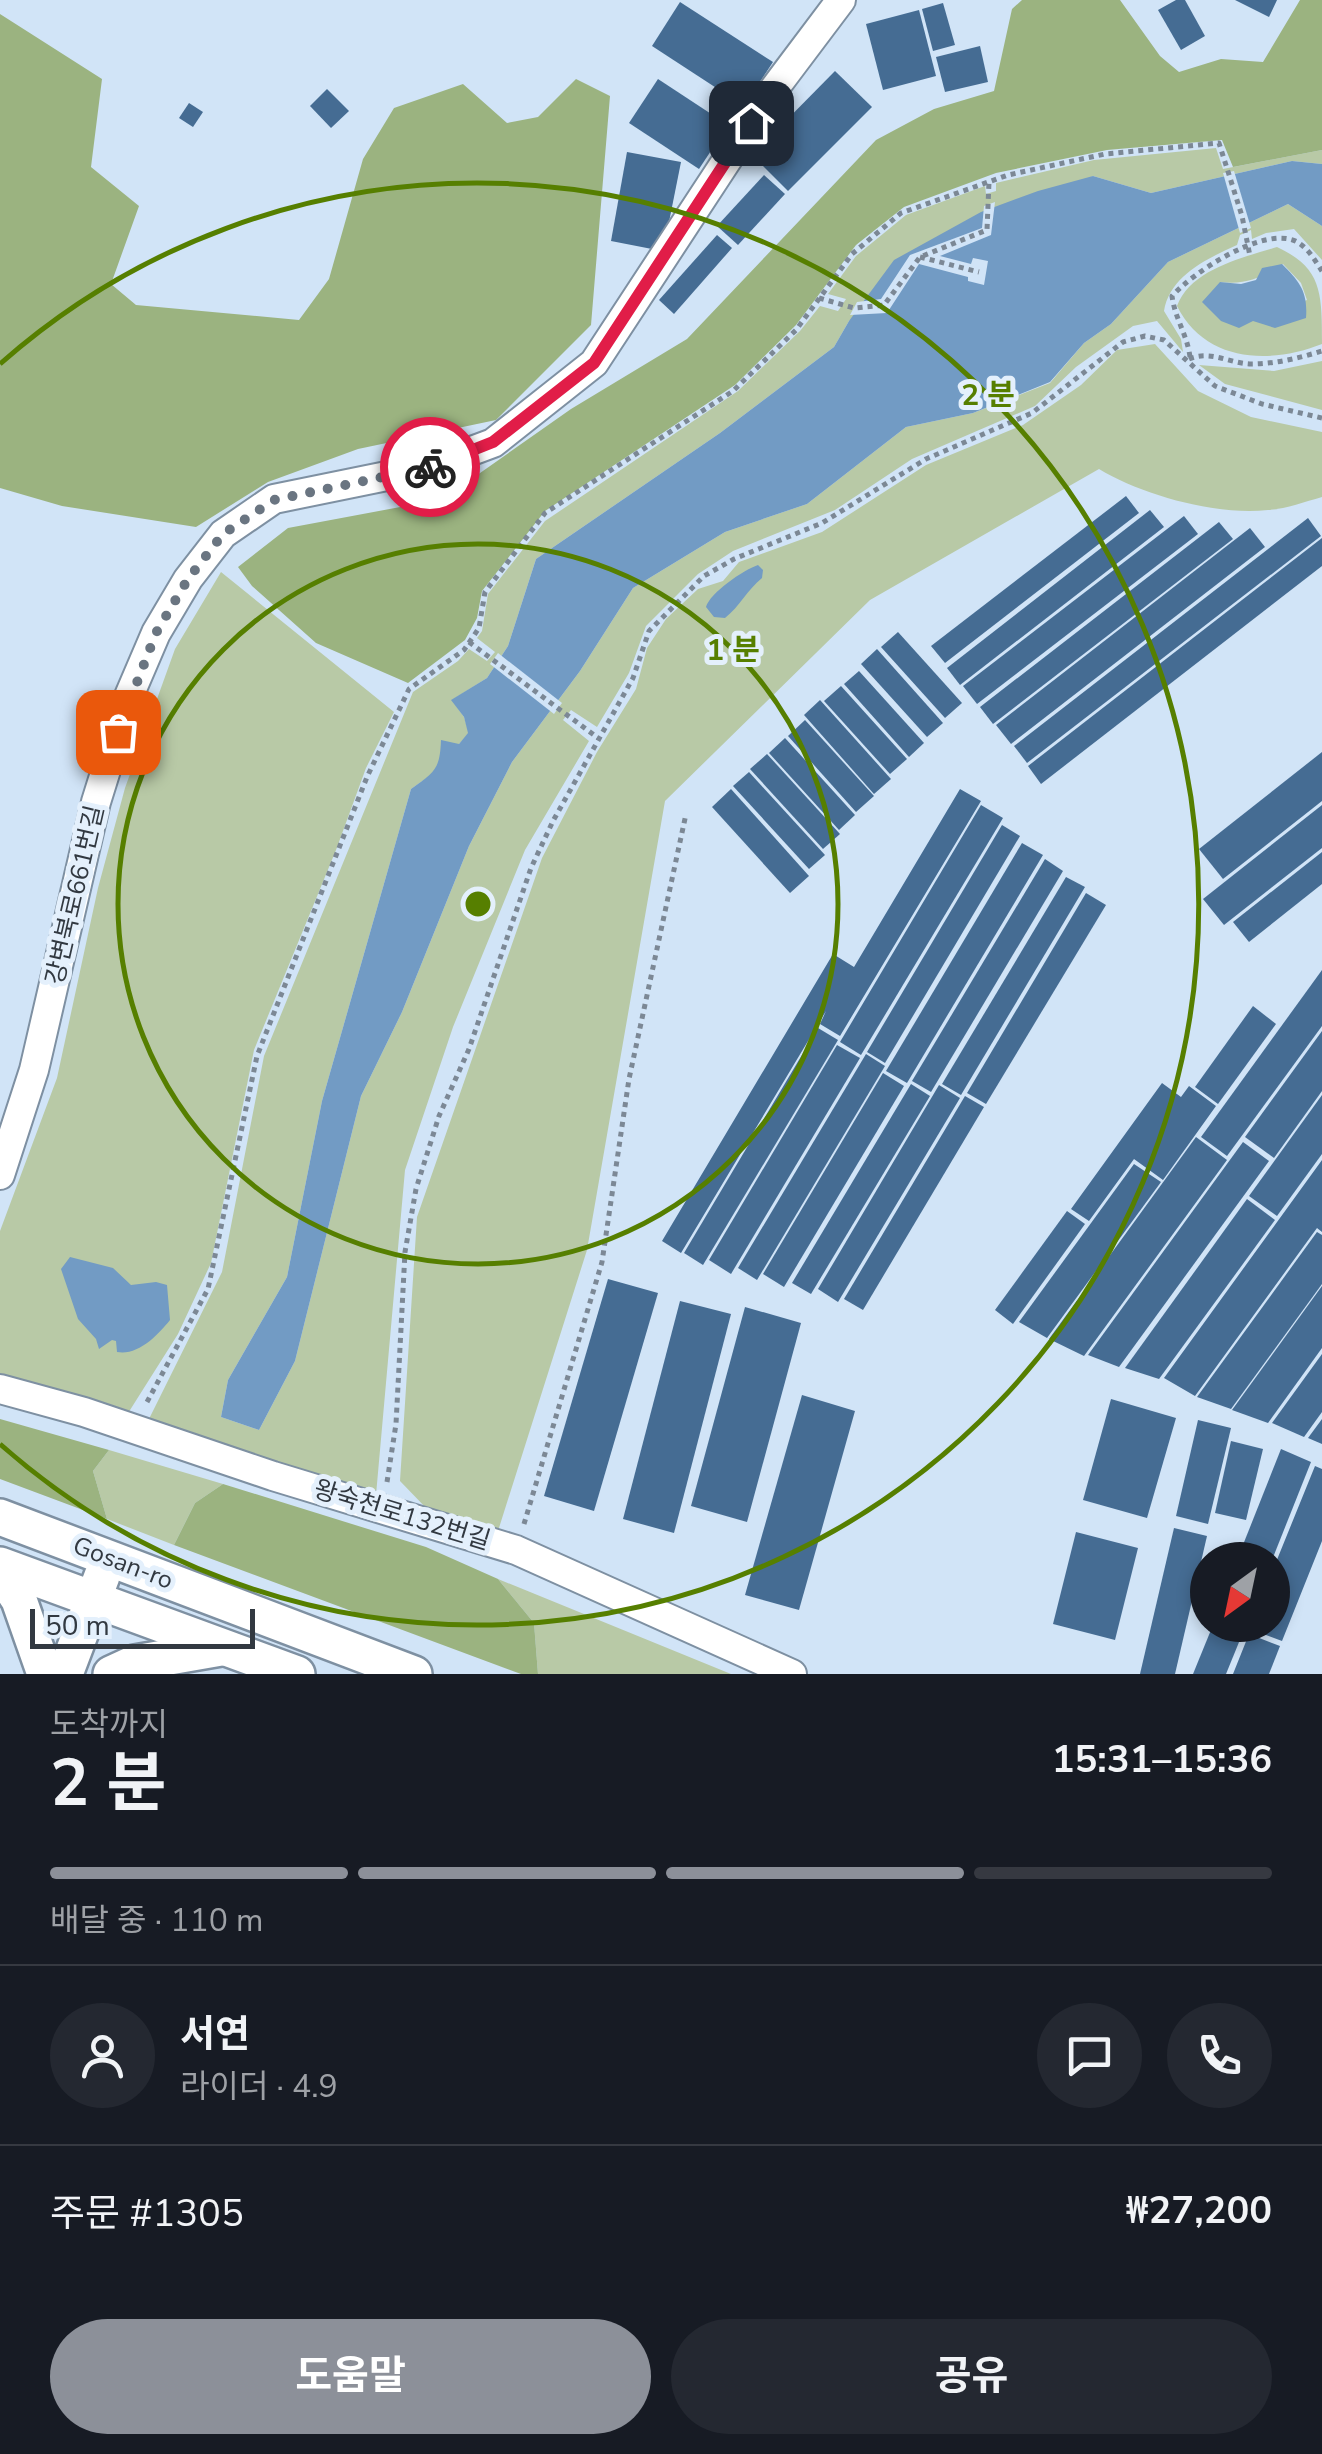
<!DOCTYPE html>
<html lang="ko">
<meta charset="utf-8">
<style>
body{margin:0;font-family:"Nunito Sans","Noto Sans KR",sans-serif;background:#242831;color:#f1f3f6;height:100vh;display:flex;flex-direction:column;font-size:38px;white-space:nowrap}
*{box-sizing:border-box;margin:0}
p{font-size:32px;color:#9ea1a6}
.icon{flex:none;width:55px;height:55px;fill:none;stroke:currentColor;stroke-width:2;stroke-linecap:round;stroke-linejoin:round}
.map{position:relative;height:1674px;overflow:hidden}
.side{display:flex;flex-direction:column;background:#171b24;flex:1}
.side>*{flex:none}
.needle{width:65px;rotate:213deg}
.controls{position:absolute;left:1190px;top:1542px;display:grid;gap:20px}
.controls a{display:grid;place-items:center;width:100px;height:100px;border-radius:50%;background:#171b24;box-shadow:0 5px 15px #0003;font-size:50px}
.scale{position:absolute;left:30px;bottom:25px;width:225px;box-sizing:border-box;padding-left:10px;border:5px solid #323941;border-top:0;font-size:28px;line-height:35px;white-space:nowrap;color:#323941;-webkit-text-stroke:8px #e4f0fc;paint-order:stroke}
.pin{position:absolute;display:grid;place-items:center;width:85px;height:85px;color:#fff;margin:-42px;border-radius:20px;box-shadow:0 5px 15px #0006}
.courier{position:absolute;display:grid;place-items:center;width:100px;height:100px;margin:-50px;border:8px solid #e11d48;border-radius:50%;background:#fff;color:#222;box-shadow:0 2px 12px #0007}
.head em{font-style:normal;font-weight:700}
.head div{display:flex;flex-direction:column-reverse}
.head{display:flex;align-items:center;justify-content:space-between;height:170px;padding:0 50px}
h1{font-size:65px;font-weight:700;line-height:75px}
.bar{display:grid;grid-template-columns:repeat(4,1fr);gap:15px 10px;align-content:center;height:120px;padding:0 50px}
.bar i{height:12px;border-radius:8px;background:#363941}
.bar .current{background:#8c9099}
.bar p{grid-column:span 4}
.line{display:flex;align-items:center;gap:25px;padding:0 50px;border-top:2px solid #363941}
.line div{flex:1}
.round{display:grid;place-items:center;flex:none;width:105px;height:105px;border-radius:52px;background:#242831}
.action{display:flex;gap:20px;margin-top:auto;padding:20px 50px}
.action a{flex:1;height:115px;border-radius:60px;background:#8c9099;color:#fff;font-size:40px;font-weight:700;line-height:115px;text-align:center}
.action a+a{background:#242831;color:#f1f3f6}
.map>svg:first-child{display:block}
.green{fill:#b8c9a6;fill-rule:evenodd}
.forest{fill:#9bb380}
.water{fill:#729bc4}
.pier{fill:#d1e4f7}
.building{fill:#456c93}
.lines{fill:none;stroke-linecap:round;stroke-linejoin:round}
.minor-casing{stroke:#7e90a2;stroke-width:32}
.tertiary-casing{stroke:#7e90a2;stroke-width:40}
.path{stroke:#7c8895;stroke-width:5;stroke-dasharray:5 5;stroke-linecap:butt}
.minor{stroke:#fff;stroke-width:28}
.tertiary{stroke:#fff;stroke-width:35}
.done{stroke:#6a7581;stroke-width:10;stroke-dasharray:0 18}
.route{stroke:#e11d48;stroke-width:12}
.ring{fill:none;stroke:#567f00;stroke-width:5}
.labels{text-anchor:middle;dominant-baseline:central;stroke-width:10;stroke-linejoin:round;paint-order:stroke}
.street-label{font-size:25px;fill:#323941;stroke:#e4f0fc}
.centre{fill:#567f00;stroke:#e4f0fc;stroke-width:5}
.ring-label{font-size:30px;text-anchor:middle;font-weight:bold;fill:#567f00;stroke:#e4f0fc;stroke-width:10;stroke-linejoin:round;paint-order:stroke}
</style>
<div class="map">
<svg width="1322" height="1674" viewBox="0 0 1322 1674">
<rect width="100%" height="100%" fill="#d1e4f7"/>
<g class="green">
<path d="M1216,148L1223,169L1322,150V164L1292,161L1151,193L1093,176L849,321L834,347L720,433L536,559L508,646L487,678L452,700L464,717L469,733L431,775L411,789L322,1101L287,1277L228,1380L221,1417L259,1430L295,1361L361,1096L402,1012L469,846L512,762L580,671L633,588L725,532L807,504L906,427L973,413L1050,383L1084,343L1111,324L1168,262L1288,204L1322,226V260L1294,229L1266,233L1252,239L1251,230L1240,235L1237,245C1206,259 1170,276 1164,311L1181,339L1183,352L1157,321L1133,326L1076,367L1035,406L912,459L835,510L733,551L698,574L646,626L629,673L597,727L571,710L563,720L589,741L525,850L453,1027L405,1170L376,1495L146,1425L222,1272L264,1056L413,692L458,661L469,649L487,661L495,652L477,638L482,631L488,594L545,521L738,391L800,331L820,306L838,311L846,299L828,294L856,256L906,215L985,186L986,194L996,191V183L1094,160Z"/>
<path d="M1277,247C1322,268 1322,292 1322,344C1269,365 1205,362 1177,306C1191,269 1242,258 1277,247ZM1283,264L1301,283L1307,300L1253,321L1220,282C1247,285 1260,278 1283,264Z"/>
<path d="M1155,344L1198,391L1251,417L1322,432V497C1304,502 1286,509 1268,510C1217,516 1142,495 1099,469L870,600L665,801L587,1250L498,1531L428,1510L400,1481L417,1217L542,858L597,752L636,689L647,648L666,619L698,589L723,581L739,562L822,532L926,465L1023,425L1081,385L1117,350Z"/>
<path d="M1322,361V410L1225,384L1199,365L1274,371Z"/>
<path d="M221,572L394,712L366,768L336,850L254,1050L211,1263L178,1334L125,1418L0,1380V1231L57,1078L98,888L125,788L175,649Z"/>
<path d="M109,1450L223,1484L195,1503L174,1545L107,1519L93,1471Z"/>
<path d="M498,1579L731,1674H538L534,1623Z"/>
</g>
<g class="forest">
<path d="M1022,0H1120L1160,56L1179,72L1221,59L1263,62L1300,0H1322V150L1233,167L1222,140L1107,150L996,173L904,207L856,245L796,325L735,385L545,511L482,591L477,618L465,640L408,683L316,643L252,586L238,567L288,528L443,499L571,409L687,339L876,140L934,109L994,91L1012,9Z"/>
<path d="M0,14L102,79L91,167L139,206L111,284L136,305L299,320L329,279L363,159L394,108L463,84L507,123L538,117L576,79L610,96L591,325L496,420L358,449L268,482L196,527L62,506L0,488Z"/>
<path d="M0,1419L109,1450L93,1471L107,1519L0,1479Z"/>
<path d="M223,1484L426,1547L498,1579L534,1623L538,1674H521L174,1545L195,1503Z"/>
</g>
<g class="water">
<path d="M1292,161L1322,164V226L1288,204L1168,262L1111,324L1084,343L1050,382L973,413L906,427L807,504L725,532L633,588L580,671L512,762L469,846L402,1012L361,1096L295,1361L259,1430L221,1417L228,1380L287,1277L322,1101L411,789C435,772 440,769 441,740L459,744L468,733L464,717L451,700L487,678L508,646L536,559L720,433L834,347L849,321L894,260L981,212L1038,191L1093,176L1151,193Z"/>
<path d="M1282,264C1300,282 1308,292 1306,318L1275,328L1253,321L1239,328L1221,321L1202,302L1220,282L1241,284L1256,280L1262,268Z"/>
<path d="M758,565L763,570L762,578C747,590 740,606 725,618L714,617L706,607C710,593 743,570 758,565Z"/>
<path d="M70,1257L113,1268L131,1285L156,1282L167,1285L170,1320C158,1335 138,1356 117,1352L116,1341L112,1340L99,1349L96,1339L78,1319L61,1269Z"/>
</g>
<g class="pier">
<path d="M1234,171L1251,228L1240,233L1223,173Z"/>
<path d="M995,202L991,235L940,256L971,264L973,258L988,261L984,285L968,281V277L919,264L887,313L850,315L857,302L881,299L910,255L982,228L984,206Z"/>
<path d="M498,653L562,703L554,714L490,664Z"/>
</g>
<g class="building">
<path d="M1176,0H1185L1205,36L1181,50L1158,10Z"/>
<path d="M1235,0H1277L1269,17Z"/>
<path d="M680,2L773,62L744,106L652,46Z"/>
<path d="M943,3L955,45L933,51L922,9Z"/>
<path d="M919,10L936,76L883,90L866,24Z"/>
<path d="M980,46L988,82L945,92L936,57Z"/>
<path d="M835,71L872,107L788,191L752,155Z"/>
<path d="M658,79L728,125L699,169L629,123Z"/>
<path d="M327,89L349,111L331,128L310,106Z"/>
<path d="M189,103L203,112L193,127L179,118Z"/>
<path d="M627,152L681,162L669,222L652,249L611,241Z"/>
<path d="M764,175L785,194L738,245L717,226Z"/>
<path d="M717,235L732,248L674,314L659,300Z"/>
<path d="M1126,496L1139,513L945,663L931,646Z"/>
<path d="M1150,510L1164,527L960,685L947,668Z"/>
<path d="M1184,516L1198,534L977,704L963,686Z"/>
<path d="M1308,518L1321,536L1027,763L1014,746Z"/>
<path d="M1219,522L1233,539L993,724L980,707Z"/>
<path d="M1250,528L1265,547L1011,744L996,725Z"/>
<path d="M1322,538V566L1041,784L1028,766Z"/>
<path d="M898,632L962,703L945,718L881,647Z"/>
<path d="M877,649L943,723L927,737L861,664Z"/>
<path d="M859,671L924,743L909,757L844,684Z"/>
<path d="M841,686L907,759L890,774L824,701Z"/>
<path d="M820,700L891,779L874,794L804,715Z"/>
<path d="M805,720L874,796L856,812L788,736Z"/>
<path d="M785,738L855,815L839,830L769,753Z"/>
<path d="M1322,752V801L1223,879L1199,849Z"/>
<path d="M767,754L840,834L823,849L750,769Z"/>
<path d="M749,772L825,855L809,869L733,786Z"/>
<path d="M731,789L809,876L790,893L712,807Z"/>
<path d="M960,789L981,801L840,1036L820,1024L826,1011L681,1253L662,1241L833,954L854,967Z"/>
<path d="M981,805L1003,818L861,1055L840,1042Z"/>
<path d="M1322,805V848L1224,925L1203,899Z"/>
<path d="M1002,825L1020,836L885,1063L867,1052Z"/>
<path d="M1022,843L1043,855L907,1083L886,1071Z"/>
<path d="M1322,852V884L1249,942L1233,922Z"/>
<path d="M1045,859L1063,871L931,1092L912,1081Z"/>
<path d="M1066,877L1085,887L961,1095L942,1084Z"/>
<path d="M1086,893L1106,905L986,1104L967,1093Z"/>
<path d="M1322,970V1026L1227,1156L1201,1137Z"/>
<path d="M1253,1006L1276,1024L1218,1104L1195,1087Z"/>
<path d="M818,1028L838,1040L703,1265L684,1253Z"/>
<path d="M1322,1031V1091L1274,1158L1245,1137Z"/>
<path d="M837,1045L860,1058L731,1274L709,1260Z"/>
<path d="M866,1054L885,1066L757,1280L738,1268Z"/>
<path d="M883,1073L904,1086L784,1287L763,1274Z"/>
<path d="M1162,1083L1181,1097L1189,1086L1216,1106L1163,1180L1134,1159L1089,1221L1071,1209Z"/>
<path d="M911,1084L930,1096L811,1294L792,1283Z"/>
<path d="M939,1085L960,1098L838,1302L818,1289Z"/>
<path d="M1322,1095V1154L1277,1216L1249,1196Z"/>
<path d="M965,1096L984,1107L863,1310L844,1299Z"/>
<path d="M1196,1137L1227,1160L1084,1356L1049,1339Z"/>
<path d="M1243,1142L1269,1161L1119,1367L1088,1355Z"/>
<path d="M1322,1160V1232L1317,1228L1195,1396L1164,1378Z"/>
<path d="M1134,1164L1161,1182L1047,1338L1019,1322Z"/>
<path d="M1247,1199L1275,1220L1159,1379L1125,1368Z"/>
<path d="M1067,1211L1085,1224L1013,1324L995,1310Z"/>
<path d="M1317,1232L1322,1235V1284L1231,1409L1197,1397Z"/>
<path d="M608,1279L658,1293L594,1511L544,1496Z"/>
<path d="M1322,1286V1348L1268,1423L1232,1410Z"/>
<path d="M680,1301L731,1314L674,1533L623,1519Z"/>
<path d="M745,1307L801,1323L747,1522L691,1506Z"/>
<path d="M1322,1354V1412L1304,1437L1272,1423Z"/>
<path d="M802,1395L855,1411L799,1610L745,1595Z"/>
<path d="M1111,1399L1176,1418L1147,1518L1083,1500Z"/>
<path d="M1322,1419V1444L1308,1438Z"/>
<path d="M1198,1420L1231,1428L1208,1524L1176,1516Z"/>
<path d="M1231,1441L1263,1449L1246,1520L1215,1513Z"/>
<path d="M1281,1449L1311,1462L1272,1560H1237Z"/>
<path d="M1315,1466L1322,1469V1541L1282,1641L1250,1629L1252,1625H1272V1572Z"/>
<path d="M1174,1528L1207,1536L1175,1674H1140Z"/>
<path d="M1076,1532L1138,1548L1115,1640L1053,1624Z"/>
<path d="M1213,1625H1246L1226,1674H1193Z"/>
<path d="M1249,1634L1280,1646L1269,1674H1233Z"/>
</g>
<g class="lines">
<defs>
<g id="minor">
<path d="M0,1175L34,1070L96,802L129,696L156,633L188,579L223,534L274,499L426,468L493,443L594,363L771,93L841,0"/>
<path d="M0,1389L84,1412L273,1476L516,1550L792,1674"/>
</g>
<g id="tertiary">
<path d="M0,1517L414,1674"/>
<path d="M0,1565L297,1674"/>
<path d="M0,1570L19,1600L45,1674"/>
<path d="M65,1674L102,1576"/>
<path d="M111,1674L135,1663L221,1648"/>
</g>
</defs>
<use href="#minor" class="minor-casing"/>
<use href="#tertiary" class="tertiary-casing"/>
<g class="path">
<path d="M920,257L979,272"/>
<path d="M819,298L854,308L884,305L920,257L987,230L989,182"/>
<path d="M1190,357C1187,334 1175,319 1172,296C1194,272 1255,232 1289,239C1305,242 1314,259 1322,271"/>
<path d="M1189,359C1211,350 1228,363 1251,364C1275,364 1299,358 1322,351"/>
<path d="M469,642L598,738"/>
<path d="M147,1402L208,1289L257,1056L367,777L409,689L464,650L479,628L485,592L545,513L733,391L796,330L852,254L901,213L1008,175L1105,154L1219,143L1242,216L1250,256"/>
<path d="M387,1482L396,1424L405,1252L416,1189L439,1116L469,1049L531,868L553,821L633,678L649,631L704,576L734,559L822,523L926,459L1032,413L1123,342L1145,336L1164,340L1215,386L1262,404L1322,418"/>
<path d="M524,1524L602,1262L629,1079L686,814"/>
</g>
<use href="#minor" class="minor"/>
<use href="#tertiary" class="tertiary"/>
</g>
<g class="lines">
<path class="done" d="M118,732L156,633L188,579L223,534L274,500L430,467"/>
<path class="route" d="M430,467L493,442L594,363L751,123"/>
</g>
<g class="ring">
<circle cx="478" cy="904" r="360"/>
<path d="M0 364A721 721 0 1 1 0 1444"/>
</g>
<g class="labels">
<g class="street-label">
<text transform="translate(75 895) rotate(-77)">강변북로661번길</text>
<text transform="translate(402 1515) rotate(17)">왕숙천로132번길</text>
<text transform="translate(123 1563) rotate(21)">Gosan-ro</text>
</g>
</g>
<circle cx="478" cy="904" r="15" class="centre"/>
<g class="ring-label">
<text x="988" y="405">2 분</text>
<text x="733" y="660">1 분</text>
</g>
</svg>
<div class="controls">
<a><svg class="needle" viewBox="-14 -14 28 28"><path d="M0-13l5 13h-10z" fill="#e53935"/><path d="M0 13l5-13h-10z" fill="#9ea1a6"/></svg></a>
</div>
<div class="scale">50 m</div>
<div class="pin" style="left:118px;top:732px;background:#ea580c"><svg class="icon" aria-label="bag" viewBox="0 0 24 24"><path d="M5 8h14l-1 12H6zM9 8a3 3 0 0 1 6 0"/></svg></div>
<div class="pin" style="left:751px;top:123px;background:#1f2937"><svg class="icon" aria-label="home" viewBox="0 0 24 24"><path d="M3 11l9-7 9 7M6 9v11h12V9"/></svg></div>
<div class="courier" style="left:430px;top:467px"><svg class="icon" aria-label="bike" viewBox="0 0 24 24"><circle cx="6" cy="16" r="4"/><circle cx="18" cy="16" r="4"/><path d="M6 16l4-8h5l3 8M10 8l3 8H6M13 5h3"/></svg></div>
</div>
<section class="side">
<div class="head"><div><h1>2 분</h1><p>도착까지</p></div><em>15:31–15:36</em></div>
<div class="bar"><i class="current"></i><i class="current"></i><i class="current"></i><i></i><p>배달 중 · 110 m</p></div>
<div class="line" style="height:180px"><a class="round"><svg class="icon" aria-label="person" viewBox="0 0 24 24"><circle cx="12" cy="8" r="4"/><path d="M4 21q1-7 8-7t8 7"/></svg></a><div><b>서연</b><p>라이더 · 4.9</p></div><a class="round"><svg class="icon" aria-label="chat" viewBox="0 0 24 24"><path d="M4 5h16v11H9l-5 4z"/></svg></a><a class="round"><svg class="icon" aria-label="phone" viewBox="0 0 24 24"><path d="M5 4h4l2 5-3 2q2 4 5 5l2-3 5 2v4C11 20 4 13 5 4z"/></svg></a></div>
<div class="line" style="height:130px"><div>주문 #1305</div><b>₩27,200</b></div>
<div class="action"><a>도움말</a><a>공유</a></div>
</section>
